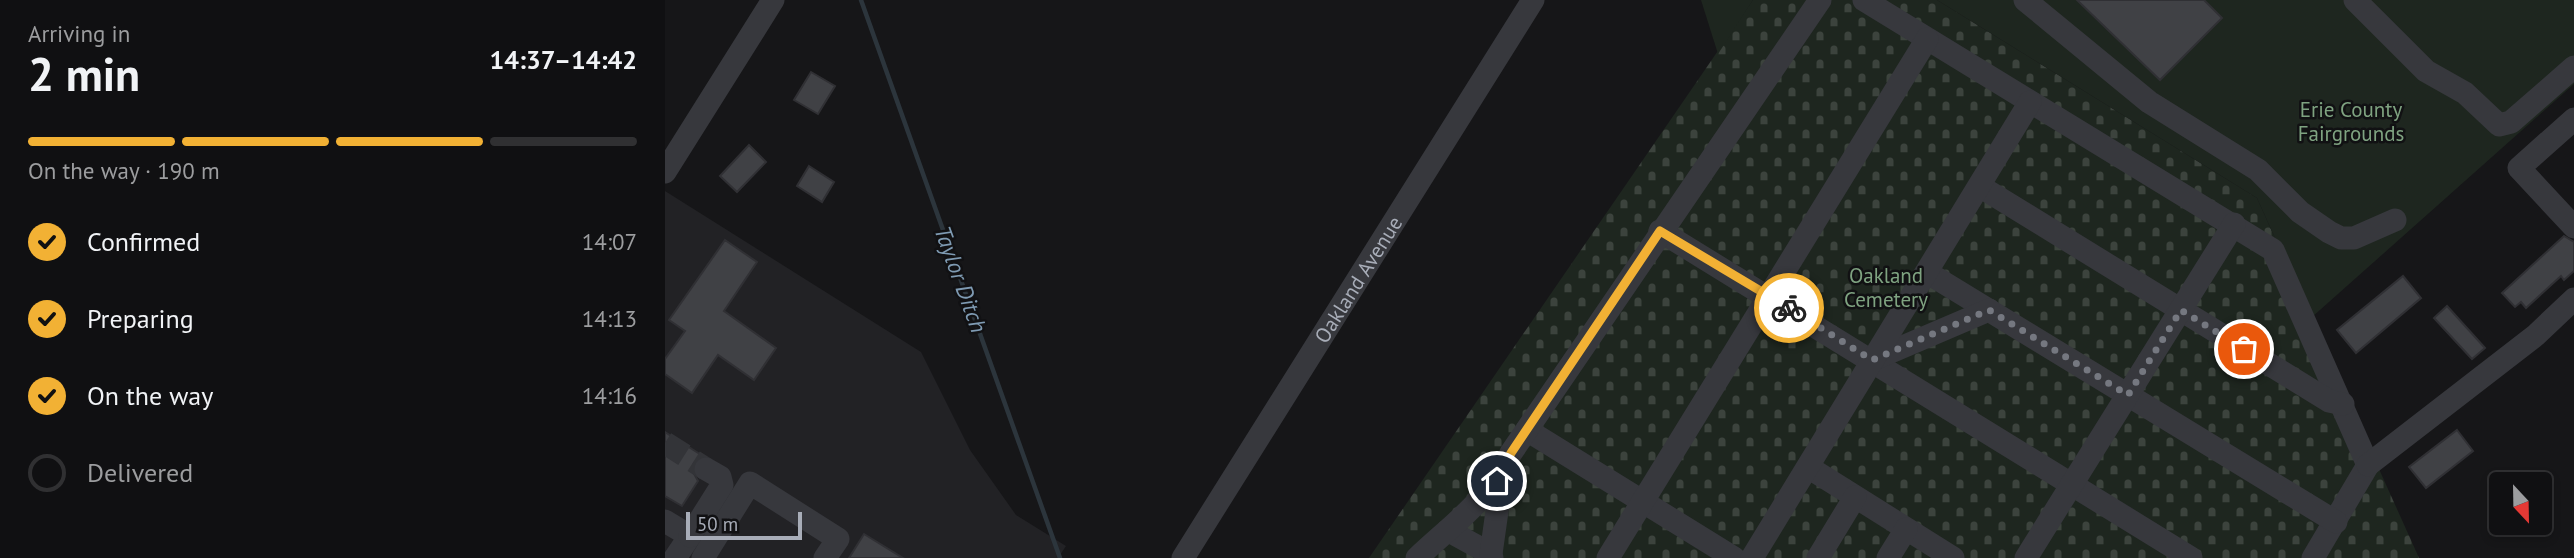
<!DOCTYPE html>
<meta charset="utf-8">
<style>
body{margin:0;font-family:"PT Sans",sans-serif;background:#1e1e20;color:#f1f3f6;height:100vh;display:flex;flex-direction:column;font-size:26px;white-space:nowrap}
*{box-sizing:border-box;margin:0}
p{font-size:23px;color:#9c9d9f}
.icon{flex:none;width:38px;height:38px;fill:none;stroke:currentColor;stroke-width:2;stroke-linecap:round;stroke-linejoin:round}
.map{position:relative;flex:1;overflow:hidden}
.panel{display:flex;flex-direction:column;background:#101012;width:665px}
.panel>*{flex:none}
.needle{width:46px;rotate:158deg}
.controls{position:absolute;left:1824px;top:472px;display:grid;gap:14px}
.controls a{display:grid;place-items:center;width:63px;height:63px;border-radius:7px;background:#101012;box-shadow:0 4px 10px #0003,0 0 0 2px #303032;font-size:35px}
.scale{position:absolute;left:21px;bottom:18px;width:116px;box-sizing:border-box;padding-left:7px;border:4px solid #a8adb8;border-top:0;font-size:19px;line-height:24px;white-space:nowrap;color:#a8adb8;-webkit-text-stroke:5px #111113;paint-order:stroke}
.pin{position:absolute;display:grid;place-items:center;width:60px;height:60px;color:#fff;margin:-30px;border:4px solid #fff;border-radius:50%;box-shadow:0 2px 7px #0007}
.courier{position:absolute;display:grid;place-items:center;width:70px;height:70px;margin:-35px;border:5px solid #f2b134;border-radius:50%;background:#fff;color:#222;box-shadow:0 2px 9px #0007}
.headline em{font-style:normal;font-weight:800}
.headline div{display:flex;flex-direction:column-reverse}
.headline{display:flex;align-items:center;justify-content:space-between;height:119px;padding:0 28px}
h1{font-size:46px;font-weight:800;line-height:52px}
.bar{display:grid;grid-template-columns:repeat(4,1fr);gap:10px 7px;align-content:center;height:84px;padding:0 28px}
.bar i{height:9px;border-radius:5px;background:#303032}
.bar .on{background:#f2b134}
.bar p{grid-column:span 4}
ol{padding:0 28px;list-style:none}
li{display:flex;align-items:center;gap:21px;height:77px}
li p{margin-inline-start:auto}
li .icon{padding:7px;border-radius:50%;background:#f2b134;color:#111;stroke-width:4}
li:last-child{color:#9c9d9f}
li i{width:38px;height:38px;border:4px solid #303032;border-radius:50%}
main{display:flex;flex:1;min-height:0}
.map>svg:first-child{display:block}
.built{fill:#222225}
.cemetery{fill:url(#cemetery-stones)}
.park{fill:#1e261f}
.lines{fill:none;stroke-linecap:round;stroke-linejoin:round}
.stream{stroke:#2c353c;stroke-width:4.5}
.building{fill:#404145;stroke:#303034;stroke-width:2}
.minor-tunnel{stroke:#333438;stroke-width:23;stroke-dasharray:23 11;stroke-linecap:butt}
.minor{stroke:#37383d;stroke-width:23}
.done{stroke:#757880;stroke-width:7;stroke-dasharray:0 12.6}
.route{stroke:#f2b134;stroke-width:9}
.labels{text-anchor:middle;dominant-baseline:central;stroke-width:5;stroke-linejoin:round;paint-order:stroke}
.park-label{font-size:21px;fill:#7fa381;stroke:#111113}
.street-label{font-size:21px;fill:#a8adb8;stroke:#111113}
.water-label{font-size:23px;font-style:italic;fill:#7f9bb3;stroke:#111113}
</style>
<main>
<section class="panel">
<div class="headline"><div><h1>2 min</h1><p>Arriving in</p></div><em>14:37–14:42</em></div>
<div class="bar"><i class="on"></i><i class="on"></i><i class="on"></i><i></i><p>On the way · 190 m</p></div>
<ol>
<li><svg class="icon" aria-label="check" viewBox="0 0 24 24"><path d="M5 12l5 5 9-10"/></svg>Confirmed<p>14:07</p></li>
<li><svg class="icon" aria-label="check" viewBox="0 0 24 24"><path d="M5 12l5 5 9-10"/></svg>Preparing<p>14:13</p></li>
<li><svg class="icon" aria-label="check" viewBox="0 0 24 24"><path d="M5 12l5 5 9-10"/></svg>On the way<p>14:16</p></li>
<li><i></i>Delivered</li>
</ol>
</section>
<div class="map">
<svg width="1909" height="558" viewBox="0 0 1909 558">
<defs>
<pattern id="cemetery-stones" width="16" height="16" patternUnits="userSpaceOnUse" patternTransform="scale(1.75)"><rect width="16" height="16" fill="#1e261f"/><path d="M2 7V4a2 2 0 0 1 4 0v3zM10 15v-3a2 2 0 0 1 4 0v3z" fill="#3c433d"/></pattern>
</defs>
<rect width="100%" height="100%" fill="#161618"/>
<path class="built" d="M0,191L256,352L305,450L351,515L401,546L393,558H0Z"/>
<path class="cemetery" d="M1088,0H1272L1592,198L1754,558H704Z"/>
<g class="park">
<path d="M1036,0H1088L1053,54Z"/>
<path d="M1272,0H1909V84L1646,318L1592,198Z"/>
</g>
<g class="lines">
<path class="stream" d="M196,0L395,558"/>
</g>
<g class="building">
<path d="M1412,0H1539L1557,18L1495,80Z"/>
<path d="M146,72L170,86L153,114L129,100Z"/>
<path d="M84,145L101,162L72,192L55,176Z"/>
<path d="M144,166L169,182L157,202L132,186Z"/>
<path d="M1899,236L1909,242V271L1899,280L1896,276L1861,308L1856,302L1850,307L1837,293Z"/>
<path d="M60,240L92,262L59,311L111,348L89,380L53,355L27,393L0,374V359L20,331L4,320Z"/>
<path d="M1738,276L1756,298L1691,353L1672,330Z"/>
<path d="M1782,306L1820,348L1807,359L1769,318Z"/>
<path d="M1792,430L1808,451L1761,488L1744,467Z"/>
<path d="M0,432L38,456L29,463L27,470L33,481L17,506L0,496Z"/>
<path d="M199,534L238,558H184Z"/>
</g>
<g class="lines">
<path class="minor-tunnel" d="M0,443L41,469"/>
<g class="minor">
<path d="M1199,0L1608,250L1703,465L1648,558"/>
<path d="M1360,0L1484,102L1593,170L1635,212L1664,232L1676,238H1689L1730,220"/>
<path d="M1690,0L1761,71L1800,93L1834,125L1846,122L1909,67"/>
<path d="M1909,119L1854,168L1909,227"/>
<path d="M0,172L108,0"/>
<path d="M1316,187L1664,401L1678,404"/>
<path d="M995,231L1526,558"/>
<path d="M1263,273L1671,522"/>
<path d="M1207,360L1324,310"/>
<path d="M862,430L1069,558"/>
<path d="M1703,465L1871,335L1909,299"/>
<path d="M1143,467L1288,558"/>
<path d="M0,521L25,536L10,558"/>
<path d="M784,531L826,554L827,558"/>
<path d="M25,536L57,485L55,477L41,469"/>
<path d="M826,554L834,497L832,481"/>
<path d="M38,558L85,483L173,539L160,558"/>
<path id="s1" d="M518,558L868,0"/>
<path d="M752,558C789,523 822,502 846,453L1155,0"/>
<path d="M943,558L1262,39"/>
<path d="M1087,558L1365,102"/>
<path d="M1153,558L1190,497"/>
<path d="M1223,558L1241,529"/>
<path d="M1361,558L1569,224"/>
</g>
</g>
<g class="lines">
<path class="done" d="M1124,308L1207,360L1324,310L1463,395L1516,310L1579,349"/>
<path class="route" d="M832,481L846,453L995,231L1124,308"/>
</g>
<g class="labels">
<g class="park-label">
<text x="1686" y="109">Erie County<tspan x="1686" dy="24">Fairgrounds</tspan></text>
<text x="1221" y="275">Oakland<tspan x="1221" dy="24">Cemetery</tspan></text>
</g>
<g class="street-label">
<text stroke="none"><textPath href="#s1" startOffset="329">Oakland Avenue</textPath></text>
</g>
<g class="water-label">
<text transform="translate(296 279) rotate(70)">Taylor Ditch</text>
</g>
</g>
</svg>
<div class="controls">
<a><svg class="needle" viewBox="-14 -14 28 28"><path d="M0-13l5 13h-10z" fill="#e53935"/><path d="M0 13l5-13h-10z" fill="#9c9d9f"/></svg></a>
</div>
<div class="scale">50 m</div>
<div class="pin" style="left:1579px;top:349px;background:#ea580c"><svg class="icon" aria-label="bag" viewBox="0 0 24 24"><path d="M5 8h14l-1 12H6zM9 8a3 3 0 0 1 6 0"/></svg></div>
<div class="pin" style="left:832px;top:481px;background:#1f2937"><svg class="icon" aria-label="home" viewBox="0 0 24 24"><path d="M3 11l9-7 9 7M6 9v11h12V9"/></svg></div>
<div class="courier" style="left:1124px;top:308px"><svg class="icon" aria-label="bike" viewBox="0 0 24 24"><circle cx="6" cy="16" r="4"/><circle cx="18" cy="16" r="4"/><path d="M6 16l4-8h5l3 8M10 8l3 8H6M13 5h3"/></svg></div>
</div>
</main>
